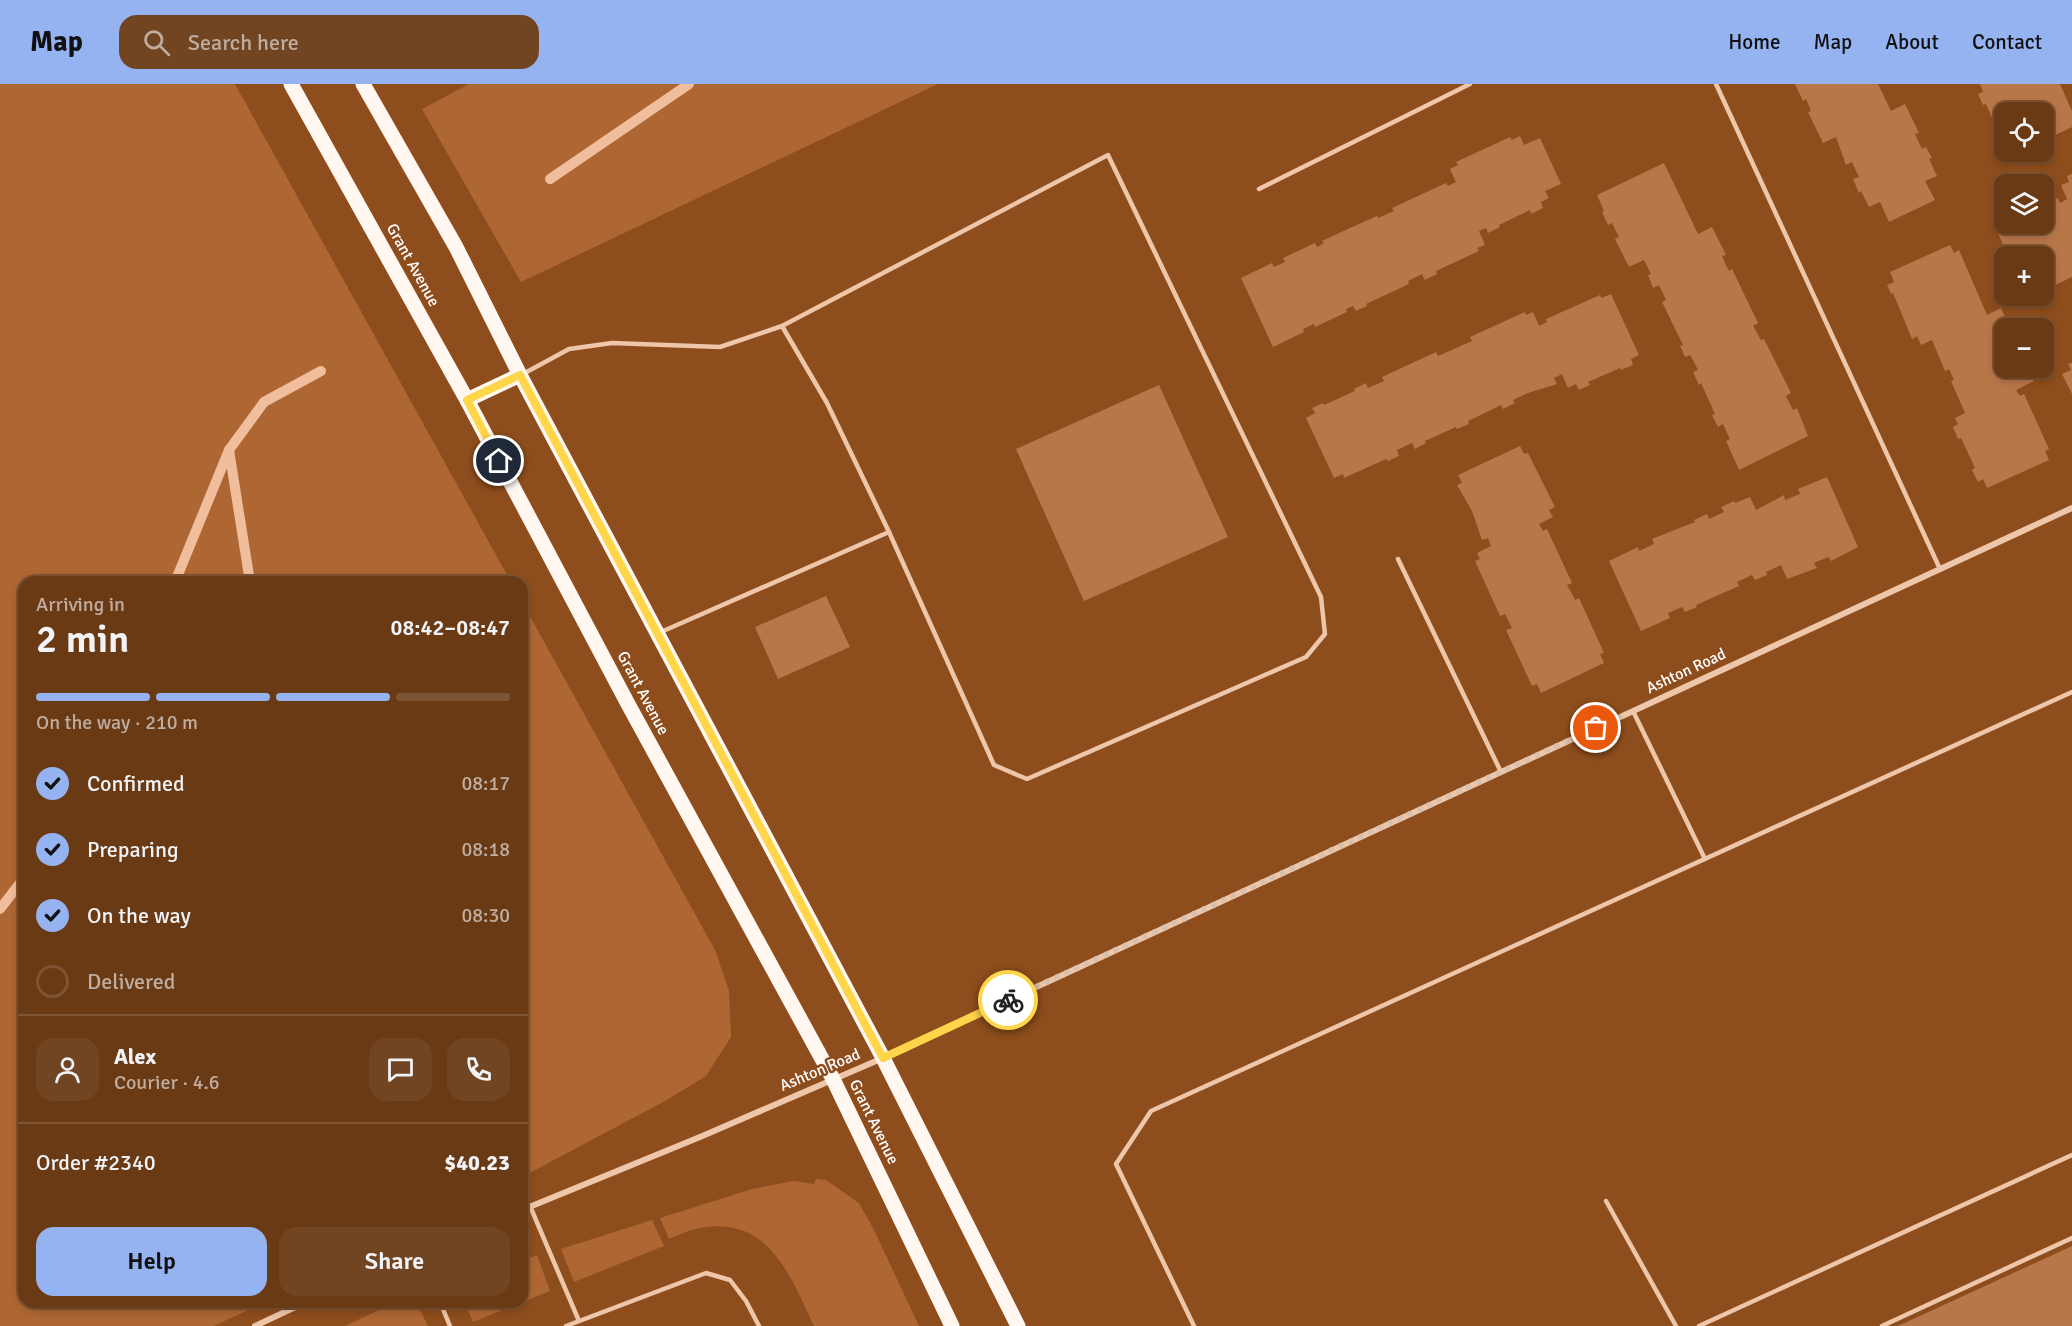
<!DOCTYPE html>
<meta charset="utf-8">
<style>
body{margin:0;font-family:Signika,sans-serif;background:#724522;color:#f1f3f6;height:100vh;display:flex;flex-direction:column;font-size:22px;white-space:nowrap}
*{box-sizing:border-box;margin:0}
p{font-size:20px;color:#beada0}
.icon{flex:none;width:33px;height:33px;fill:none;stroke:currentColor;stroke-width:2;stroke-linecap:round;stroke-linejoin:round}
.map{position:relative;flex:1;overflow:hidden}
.sheet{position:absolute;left:18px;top:492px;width:510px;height:732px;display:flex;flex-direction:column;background:#6a3a15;border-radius:18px;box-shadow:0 3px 9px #0003,0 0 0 2px #7d5434}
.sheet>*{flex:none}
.controls{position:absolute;left:1994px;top:18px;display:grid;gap:12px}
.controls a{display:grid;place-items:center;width:60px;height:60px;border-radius:12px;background:#6a3a15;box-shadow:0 3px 9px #0003,0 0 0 2px #7d5434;font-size:30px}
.pin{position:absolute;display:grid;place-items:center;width:51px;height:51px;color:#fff;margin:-26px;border:3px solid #fff;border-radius:50%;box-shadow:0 2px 6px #0007}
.courier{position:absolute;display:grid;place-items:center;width:60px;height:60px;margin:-30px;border:4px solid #ffd54a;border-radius:50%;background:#fff;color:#222;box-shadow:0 2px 8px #0007}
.overview em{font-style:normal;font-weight:600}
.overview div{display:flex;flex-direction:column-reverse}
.overview{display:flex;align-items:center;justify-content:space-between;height:102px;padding:0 18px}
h1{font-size:39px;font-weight:600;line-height:45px}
.bar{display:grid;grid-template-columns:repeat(4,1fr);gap:9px 6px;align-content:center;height:72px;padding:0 18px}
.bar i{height:8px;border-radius:4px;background:#7d5434}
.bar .selected{background:#95b2f1}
.bar p{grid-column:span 4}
.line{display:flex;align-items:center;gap:15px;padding:0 18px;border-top:2px solid #7d5434}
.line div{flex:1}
.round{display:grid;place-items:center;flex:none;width:63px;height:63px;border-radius:18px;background:#724522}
ol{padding:0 18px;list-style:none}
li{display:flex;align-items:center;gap:18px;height:66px}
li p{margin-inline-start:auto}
li .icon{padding:6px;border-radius:50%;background:#95b2f1;color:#111;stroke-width:4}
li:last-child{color:#beada0}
li i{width:33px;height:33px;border:3px solid #7d5434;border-radius:50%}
.action{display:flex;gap:12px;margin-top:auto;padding:12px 18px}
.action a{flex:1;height:69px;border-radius:18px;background:#95b2f1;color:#111;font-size:24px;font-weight:600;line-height:69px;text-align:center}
.action a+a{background:#724522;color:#f1f3f6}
header{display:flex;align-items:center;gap:36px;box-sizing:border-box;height:84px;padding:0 30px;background:#95b2f1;color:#111}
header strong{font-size:28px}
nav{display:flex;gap:33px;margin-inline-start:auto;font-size:21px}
.search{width:420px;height:54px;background:#724522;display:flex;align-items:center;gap:15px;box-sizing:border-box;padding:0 21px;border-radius:18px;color:#beada0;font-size:22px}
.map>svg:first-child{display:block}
.green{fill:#ae6633}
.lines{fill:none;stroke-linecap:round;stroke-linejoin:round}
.stream{stroke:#f0be9c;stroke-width:10}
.building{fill:#b87749}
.lane{stroke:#eec6a9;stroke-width:4.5}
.street{stroke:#eec6a9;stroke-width:6}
.primary{stroke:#fff7f0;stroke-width:15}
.done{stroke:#d7c1b0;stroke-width:6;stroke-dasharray:0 10.8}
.route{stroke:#ffd54a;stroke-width:8}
.labels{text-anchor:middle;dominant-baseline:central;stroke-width:5;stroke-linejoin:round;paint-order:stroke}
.street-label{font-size:16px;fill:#fff;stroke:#8e4d1c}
</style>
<header>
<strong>Map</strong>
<div class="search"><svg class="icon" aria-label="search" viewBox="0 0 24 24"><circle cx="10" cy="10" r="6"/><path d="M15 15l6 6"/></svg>Search here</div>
<nav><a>Home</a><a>Map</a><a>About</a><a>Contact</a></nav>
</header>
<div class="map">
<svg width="2072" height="1242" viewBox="0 0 2072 1242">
<rect width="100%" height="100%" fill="#8e4d1c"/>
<g class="green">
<path d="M0,0H235L511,498H24V1218H265L214,1242H0Z"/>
<path d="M469,0H938L521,198L422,25Z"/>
<path d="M522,518L715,866L729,907L731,953L706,992L665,1017L522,1093Z"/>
<path d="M816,1095L826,1096L859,1119L874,1146L919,1242H814C790,1192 769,1131 700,1144C689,1146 679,1151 669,1155L660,1134L752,1105L794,1097L814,1100Z"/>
<path d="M652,1136L664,1162L574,1198L561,1165Z"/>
<path d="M537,1171L550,1207L473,1238L464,1218H522V1177Z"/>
<path d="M405,1218H416L428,1242H345L377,1227Z"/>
</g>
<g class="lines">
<g class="stream">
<path d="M550,95L689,0"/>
<path d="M229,366L250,498"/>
<path d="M175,498L229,366L264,318L321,287"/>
<path d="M0,825L24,794"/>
</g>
</g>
<g class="building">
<path d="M1795,0H1878L1891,27L1905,20L1919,49L1915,50L1922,65L1926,63L1932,74L1929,75L1937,92L1925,97L1935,116L1889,138L1880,118L1869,123L1861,107L1859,109L1853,95L1859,93L1852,78L1846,81L1836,53L1823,59L1808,28L1811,27L1806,15L1803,17Z"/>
<path d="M1980,0H2060L2072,27V43L2043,57V28H2004V66L1998,52L2000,51L1993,36L1986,20L1983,21L1978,10L1983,8Z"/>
<path d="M1520,52L1524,61L1540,54L1561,100L1545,107L1549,114L1541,118L1543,124L1531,130L1530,126L1499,141L1500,143L1488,149L1486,144L1479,147L1485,161L1477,164L1479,167L1436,187L1437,190L1425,196L1422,190L1408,197L1409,200L1366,220L1367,222L1356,227L1353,222L1346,225L1347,228L1315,243L1314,240L1303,245L1304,248L1273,263L1241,194L1272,179L1274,183L1285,178L1283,174L1315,159L1317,163L1324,159L1322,157L1350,144L1377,132L1378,134L1394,127L1392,124L1446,99L1448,102L1456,98L1450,85L1458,81L1456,78L1510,53L1512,56Z"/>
<path d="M1664,79L1698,150L1712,143L1726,171L1722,172L1725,179L1729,187L1732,185L1758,239L1753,242L1761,256L1764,255L1791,309L1786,312L1793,326L1797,324L1808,352L1739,386L1726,357L1730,355L1727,349L1723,340L1718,343L1712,331L1715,330L1701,299L1699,301L1693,288L1698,286L1694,278L1690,271L1685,273L1680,262L1683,261L1662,218L1666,216L1659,201L1653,204L1648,191L1651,190L1644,176L1629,183L1615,155L1619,153L1612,139L1608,141L1602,128L1604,127L1597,111Z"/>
<path d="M2072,90V193L2043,207V172H2008L1997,147L2005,144L2004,141L2007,140H2043V123L2047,122L2045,119L2058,114L2060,119L2067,115L2061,101L2069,98L2067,92Z"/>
<path d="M1950,161L1954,169L1959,166L1987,231L2001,224L2010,244H2004V284H2027L2034,297L2016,306L2020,312L2024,310L2049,365L2045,367L2049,376L1987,404L1983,395L1978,398L1972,386L1975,384L1961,354L1958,355L1953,343L1958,340L1955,334L1965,329L1951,297L1954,296L1949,285L1945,287L1932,256L1921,261L1917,252L1912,255L1893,209L1891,210L1887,201L1894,198L1890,188Z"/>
<path d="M1611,210L1639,271L1631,275L1633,281L1621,286L1620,284L1588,298L1590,301L1579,306L1576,300L1568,304L1562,290L1554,294L1557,300L1528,309L1513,316L1515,319L1503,325L1501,321L1493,325L1468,337L1469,340L1457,345L1456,343L1425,357L1426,359L1415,365L1412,359L1397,366L1399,372L1388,377L1386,375L1344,394L1343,390L1334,394L1306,334L1315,329L1312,324L1323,319L1324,321L1355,307L1354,305L1366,299L1368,304L1384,297L1382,293L1436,268L1438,272L1472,257L1470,253L1525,228L1526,231L1533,228L1539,242L1547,238L1546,235L1600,211L1601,214Z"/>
<path d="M2072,279V310L2062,290L2071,286L2068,280Z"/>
<path d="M1159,301L1228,453L1084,517L1016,365Z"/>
<path d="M1520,362L1524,370L1528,369L1555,423L1549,426L1553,433L1539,440L1543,447L1547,445L1572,499L1567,501L1571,508L1575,516L1579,514L1604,569L1600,570L1604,579L1541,609L1537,600L1532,602L1506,546L1512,544L1505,530L1500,532L1475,477L1480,475L1477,469L1491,462L1488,454L1482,456L1472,427L1457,401L1462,399L1458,391Z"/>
<path d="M1827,393L1858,463L1831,477L1829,473L1821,476L1814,479L1817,484L1787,495L1781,481L1766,488L1767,491L1755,496L1752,491L1737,498L1739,502L1696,521L1697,523L1685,528L1682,523L1668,529L1670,534L1641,547L1609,477L1638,463L1639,467L1654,460L1652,455L1695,438L1694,436L1707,430L1709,435L1724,428L1721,423L1734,417L1735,419L1750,413L1756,426L1784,411L1785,416L1800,410L1798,405Z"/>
<path d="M826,512L850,563L778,595L755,543Z"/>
<path d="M2072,1162V1242H1898Z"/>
</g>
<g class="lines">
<g class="lane">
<path d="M1716,0L1940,485"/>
<path d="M1259,105L1470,0"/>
<path d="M523,290L569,265L612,259L720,263L782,242L827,319L889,448L994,681L1027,695L1306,573L1325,550L1321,513L1108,71L782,242"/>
<path d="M1398,475L1501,688"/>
<path d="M661,548L889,448"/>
<path d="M1633,627L1705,775"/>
<path d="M1606,1117L1676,1242"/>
<path d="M530,1122L579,1237"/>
<path d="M440,1218L450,1242"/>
<path d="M566,1242L706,1189L730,1196L746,1217L759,1242"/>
<path d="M1194,1242L1116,1080L1151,1027L2072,608"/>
<path d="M1699,1242L2072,1071"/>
<path d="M1882,1242L2072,1154"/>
</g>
<g class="street">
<path d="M522,1126L700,1053L883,974L2072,424"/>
<path d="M255,1242L306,1218"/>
</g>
<g class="primary">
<path d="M291,0L467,316L628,620L833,995L952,1242"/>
<path d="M363,0L456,163L520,291L883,974L1018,1242"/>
<path d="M467,316L520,291"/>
</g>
</g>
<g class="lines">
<path class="done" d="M1008,916L1596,644"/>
<path class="route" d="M499,377L467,316L520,291L883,974L1008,916"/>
</g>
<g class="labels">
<g class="street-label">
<text transform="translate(413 181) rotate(61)">Grant Avenue</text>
<text transform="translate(1686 587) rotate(-25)">Ashton Road</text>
<text transform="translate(643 609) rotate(62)">Grant Avenue</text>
<text transform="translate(820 986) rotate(-23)">Ashton Road</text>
<text transform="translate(874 1038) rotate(64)">Grant Avenue</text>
</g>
</g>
</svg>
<div class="controls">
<a><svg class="icon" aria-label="locate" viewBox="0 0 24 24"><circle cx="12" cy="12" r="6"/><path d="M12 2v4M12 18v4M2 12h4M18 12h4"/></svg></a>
<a><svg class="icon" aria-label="layers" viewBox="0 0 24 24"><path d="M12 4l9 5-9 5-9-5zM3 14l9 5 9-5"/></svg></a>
<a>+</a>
<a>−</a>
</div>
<div class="pin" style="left:1596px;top:644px;background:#ea580c"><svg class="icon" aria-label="bag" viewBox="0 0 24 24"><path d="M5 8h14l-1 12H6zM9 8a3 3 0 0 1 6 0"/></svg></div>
<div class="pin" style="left:499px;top:377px;background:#1f2937"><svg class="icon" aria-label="home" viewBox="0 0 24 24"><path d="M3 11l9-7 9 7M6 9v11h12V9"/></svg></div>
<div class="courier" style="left:1008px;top:916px"><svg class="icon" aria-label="bike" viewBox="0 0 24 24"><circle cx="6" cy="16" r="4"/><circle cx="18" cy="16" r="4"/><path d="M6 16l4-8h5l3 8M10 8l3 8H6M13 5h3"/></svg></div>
<section class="sheet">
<div class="overview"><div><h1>2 min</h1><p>Arriving in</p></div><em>08:42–08:47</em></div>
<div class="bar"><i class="selected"></i><i class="selected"></i><i class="selected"></i><i></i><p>On the way · 210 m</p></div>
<ol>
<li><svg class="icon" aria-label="check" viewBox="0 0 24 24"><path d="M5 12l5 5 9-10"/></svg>Confirmed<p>08:17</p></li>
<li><svg class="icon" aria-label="check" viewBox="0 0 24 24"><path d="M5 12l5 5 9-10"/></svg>Preparing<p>08:18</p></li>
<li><svg class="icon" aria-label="check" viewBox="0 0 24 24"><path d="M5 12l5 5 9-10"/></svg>On the way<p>08:30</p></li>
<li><i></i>Delivered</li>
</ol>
<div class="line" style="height:108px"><a class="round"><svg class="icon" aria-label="person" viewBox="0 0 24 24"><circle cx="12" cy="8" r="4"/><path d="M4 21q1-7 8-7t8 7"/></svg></a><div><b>Alex</b><p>Courier · 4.6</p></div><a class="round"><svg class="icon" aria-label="chat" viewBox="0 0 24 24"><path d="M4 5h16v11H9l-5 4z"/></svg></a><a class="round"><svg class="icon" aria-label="phone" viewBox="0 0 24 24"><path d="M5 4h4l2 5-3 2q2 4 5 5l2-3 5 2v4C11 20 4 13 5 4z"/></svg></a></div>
<div class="line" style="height:78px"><div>Order #2340</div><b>$40.23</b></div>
<div class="action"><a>Help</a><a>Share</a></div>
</section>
</div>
